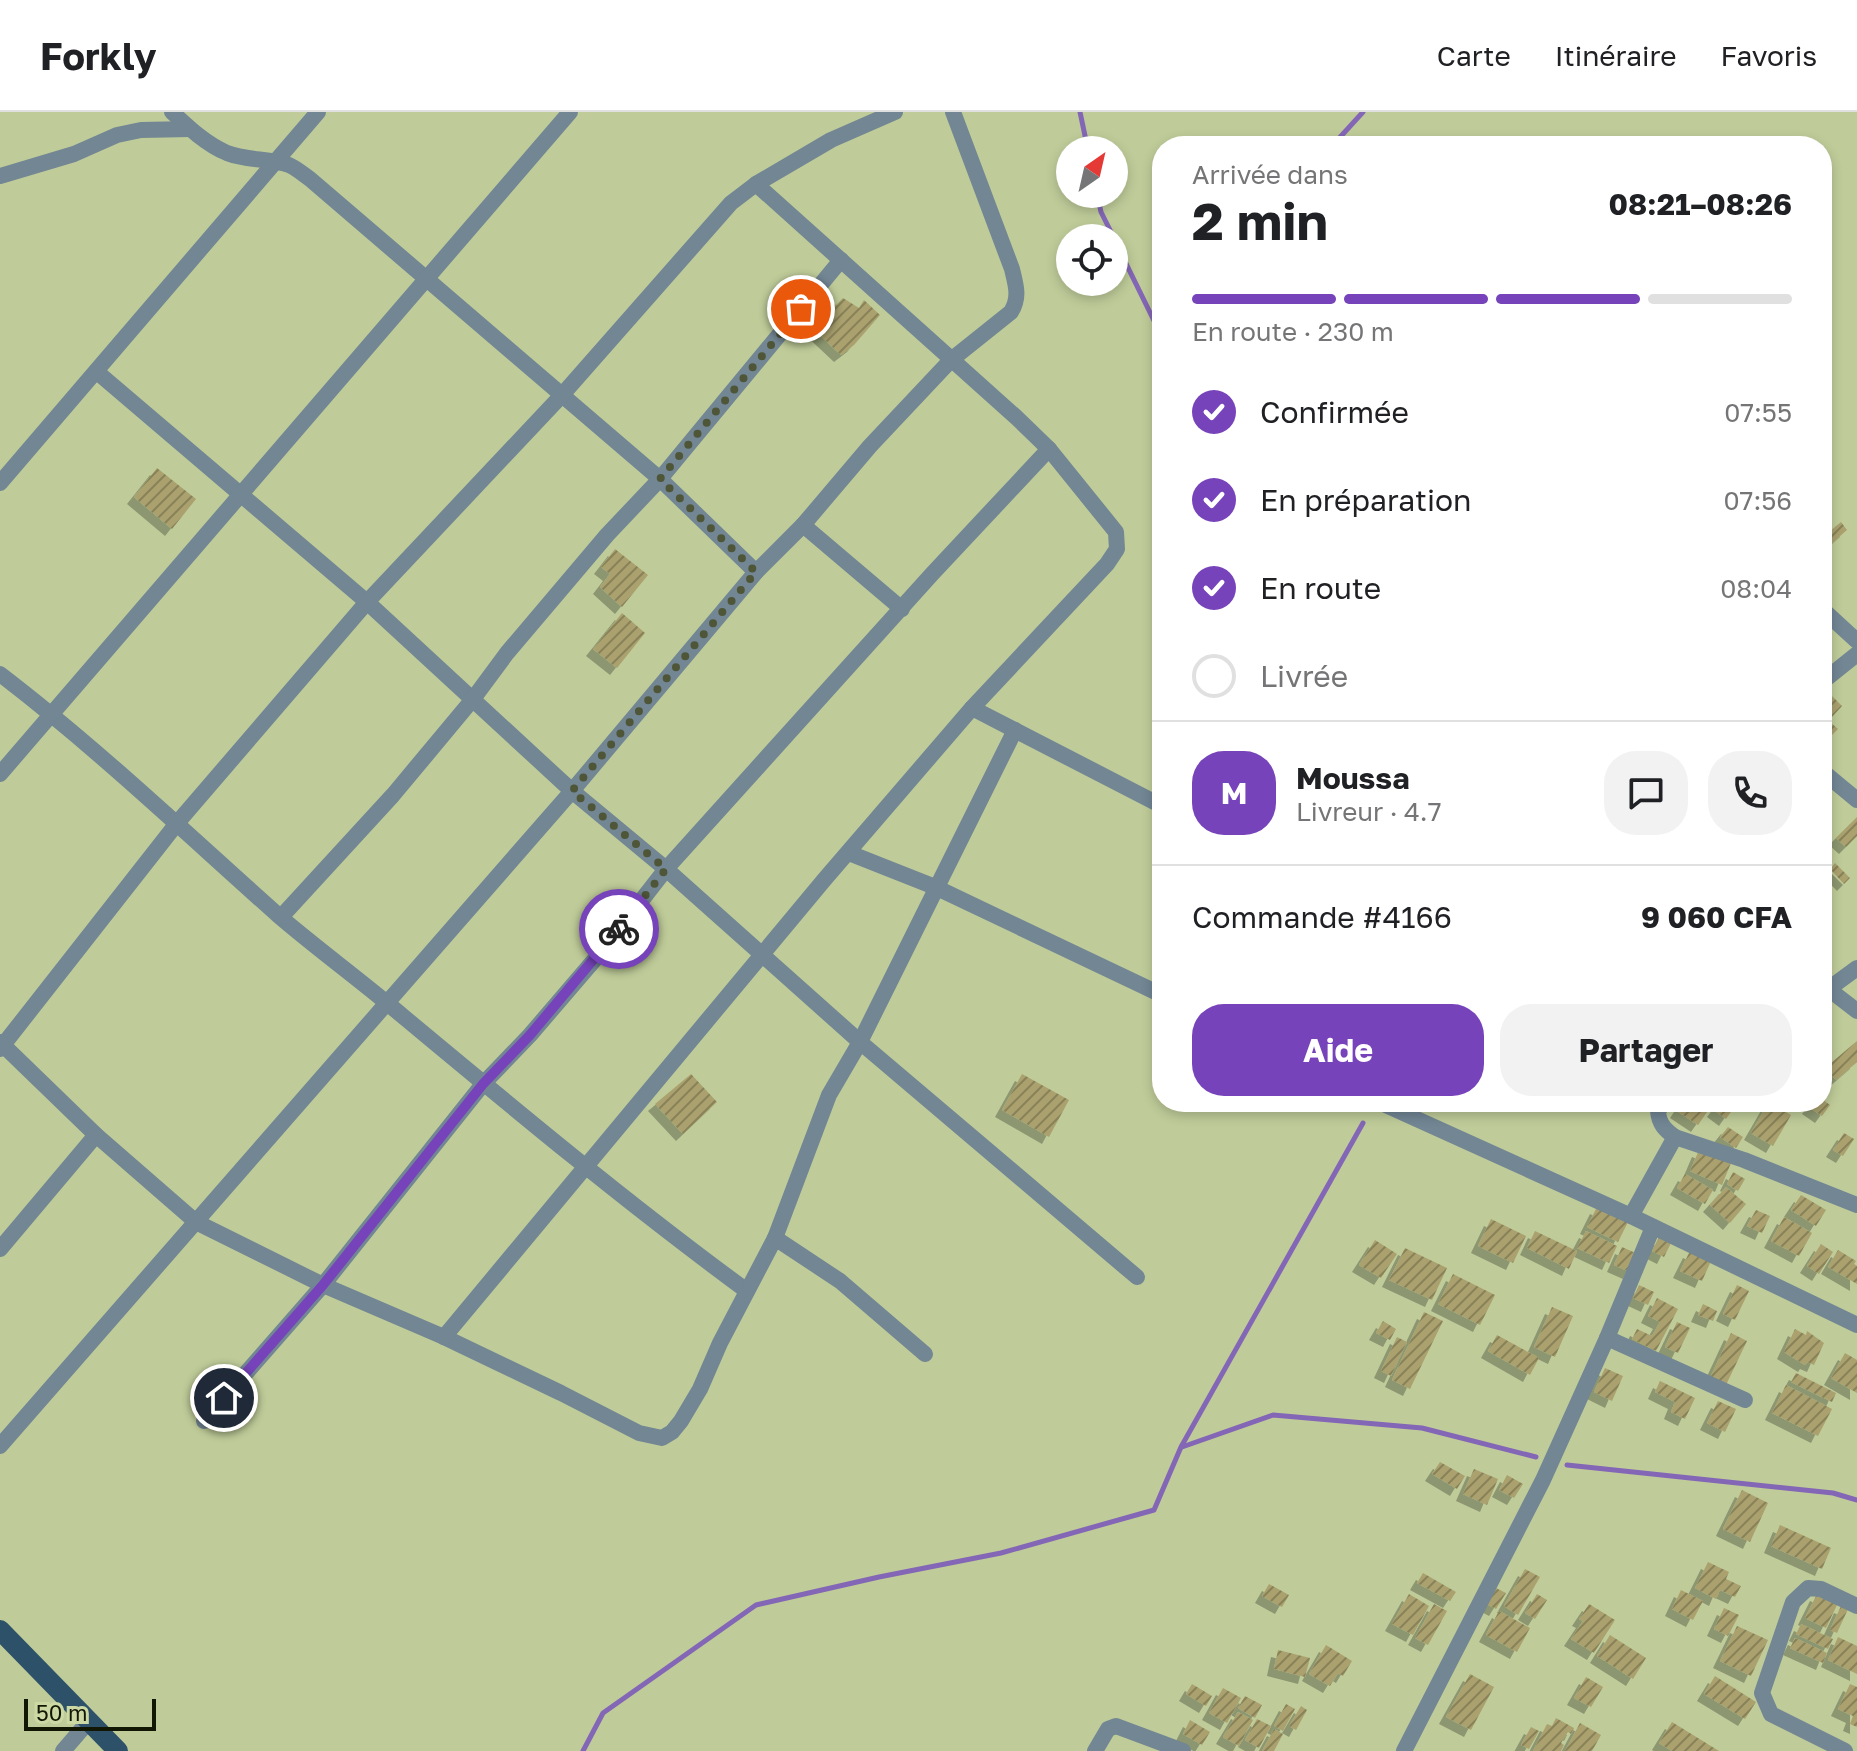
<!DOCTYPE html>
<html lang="fr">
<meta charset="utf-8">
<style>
body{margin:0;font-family:"Golos Text",sans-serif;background:#f2f2f2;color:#202124;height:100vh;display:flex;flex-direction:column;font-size:30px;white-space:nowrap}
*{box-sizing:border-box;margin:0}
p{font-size:26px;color:#757577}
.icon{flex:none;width:44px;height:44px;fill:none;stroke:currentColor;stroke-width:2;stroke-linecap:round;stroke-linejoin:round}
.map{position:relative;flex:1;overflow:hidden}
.drawer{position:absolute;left:1152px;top:24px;width:680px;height:976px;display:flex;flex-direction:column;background:#fff;border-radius:32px;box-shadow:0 4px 12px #0003}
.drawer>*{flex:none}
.needle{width:52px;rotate:34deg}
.tools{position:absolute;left:1056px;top:24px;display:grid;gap:16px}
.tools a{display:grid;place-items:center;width:72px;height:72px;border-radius:50%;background:#fff;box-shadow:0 4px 12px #0003;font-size:40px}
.scale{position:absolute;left:24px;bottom:20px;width:132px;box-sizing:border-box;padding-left:8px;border:4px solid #121704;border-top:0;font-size:22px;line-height:28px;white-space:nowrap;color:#121704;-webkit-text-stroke:6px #ccd9a5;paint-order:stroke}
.pin{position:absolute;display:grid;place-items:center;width:68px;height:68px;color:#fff;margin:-34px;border:4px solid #fff;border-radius:50%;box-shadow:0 2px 8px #0007}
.courier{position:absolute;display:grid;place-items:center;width:80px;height:80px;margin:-40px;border:6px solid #7643ba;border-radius:50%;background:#fff;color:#222;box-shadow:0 2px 10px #0007}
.overview em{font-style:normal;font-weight:700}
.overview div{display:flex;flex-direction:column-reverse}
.overview{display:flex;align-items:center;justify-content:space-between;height:136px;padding:0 40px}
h1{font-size:52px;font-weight:700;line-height:60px}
.bar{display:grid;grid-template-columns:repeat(4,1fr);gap:12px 8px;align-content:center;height:96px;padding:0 40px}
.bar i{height:10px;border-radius:6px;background:#e0e0e0}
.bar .current{background:#7643ba}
.bar p{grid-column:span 4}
.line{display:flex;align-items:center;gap:20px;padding:0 40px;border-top:2px solid #e0e0e0}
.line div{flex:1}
.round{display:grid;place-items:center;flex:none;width:84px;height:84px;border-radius:32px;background:#f2f2f2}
ol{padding:0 40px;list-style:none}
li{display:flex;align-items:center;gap:24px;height:88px}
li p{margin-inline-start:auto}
li .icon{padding:8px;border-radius:50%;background:#7643ba;color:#fff;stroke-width:4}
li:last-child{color:#757577}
li i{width:44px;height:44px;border:4px solid #e0e0e0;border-radius:50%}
.button{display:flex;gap:16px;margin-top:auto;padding:16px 40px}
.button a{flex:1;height:92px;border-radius:32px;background:#7643ba;color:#fff;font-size:32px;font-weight:700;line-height:92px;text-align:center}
.button a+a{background:#f2f2f2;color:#202124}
header{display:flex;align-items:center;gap:48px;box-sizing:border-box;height:112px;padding:0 40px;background:#fff;border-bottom:2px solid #e0e0e0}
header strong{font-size:38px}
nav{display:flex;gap:44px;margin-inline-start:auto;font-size:28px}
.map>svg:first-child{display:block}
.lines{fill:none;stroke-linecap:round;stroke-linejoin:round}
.stream{stroke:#8466b6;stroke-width:5}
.building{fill:url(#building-hatch);filter:url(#shadow)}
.street{stroke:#728694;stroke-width:16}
.primary{stroke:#2c5169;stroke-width:20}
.done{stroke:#4f5638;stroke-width:8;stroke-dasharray:0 14.4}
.route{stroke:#7643ba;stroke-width:10}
</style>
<header>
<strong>Forkly</strong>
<nav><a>Carte</a><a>Itinéraire</a><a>Favoris</a></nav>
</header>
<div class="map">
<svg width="1857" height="1639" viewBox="0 0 1857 1639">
<defs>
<pattern id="building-hatch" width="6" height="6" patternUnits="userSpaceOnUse" patternTransform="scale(2)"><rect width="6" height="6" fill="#aaa16e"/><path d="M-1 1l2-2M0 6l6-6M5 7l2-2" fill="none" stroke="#898258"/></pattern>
<filter id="shadow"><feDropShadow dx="-7" dy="7" stdDeviation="0" flood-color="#0004"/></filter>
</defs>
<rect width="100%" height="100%" fill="#bfcc99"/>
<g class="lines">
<g class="stream">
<path d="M1080,0L1088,38"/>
<path d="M1332,34L1363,0"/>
<path d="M1097,82L1101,100L1114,126"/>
<path d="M1114,127L1162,225"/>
<path d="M1182,1335L1273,1303L1422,1316L1536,1345"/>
<path d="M1567,1353L1833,1381L1857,1388"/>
<path d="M583,1639L603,1601L756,1493L879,1465L1001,1441L1154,1398L1181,1335L1363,1011"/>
</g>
</g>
<g class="building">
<path d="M843,186L859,196L864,188L880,203L854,233L841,243L809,213L821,204L830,190L836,193Z"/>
<path d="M157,356L196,387L172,417L134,385Z"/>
<path d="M1841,410L1847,418L1832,431L1825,423Z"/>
<path d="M615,437L648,463L622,495L600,475L610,462L601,455Z"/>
<path d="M622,501L645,521L617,556L593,537Z"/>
<path d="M1825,577L1842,594L1831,606L1822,597V580Z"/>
<path d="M1830,610L1838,617L1822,633V618Z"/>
<path d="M1857,705V724L1846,735L1836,726Z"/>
<path d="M1835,751L1850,766L1844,772L1830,757Z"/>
<path d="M1857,929V950L1836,968L1825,956Z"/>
<path d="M691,962L717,990L683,1022L655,992Z"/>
<path d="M1022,962L1069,988L1049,1025L1002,998Z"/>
<path d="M1822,987L1830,993L1822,1004L1809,995L1813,990H1822Z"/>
<path d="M1683,990H1714L1698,1013L1677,999Z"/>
<path d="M1720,990H1729L1735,994L1726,1007L1714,998Z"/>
<path d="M1769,990L1791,1003L1773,1034L1751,1021Z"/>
<path d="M1728,1015L1743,1025L1736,1036L1720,1025Z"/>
<path d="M1844,1021L1854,1027L1843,1044L1833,1038Z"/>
<path d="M1699,1038L1731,1051L1722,1073L1690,1059Z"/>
<path d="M1733,1060L1745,1067L1738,1079L1727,1072Z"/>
<path d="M1685,1062L1713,1078L1705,1092L1677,1076Z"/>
<path d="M1726,1075L1746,1092L1730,1111L1710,1093Z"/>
<path d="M1801,1083L1826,1098L1816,1114L1791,1098Z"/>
<path d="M1597,1095L1628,1110L1618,1130L1587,1115Z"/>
<path d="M1756,1098L1770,1104L1762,1121L1747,1114Z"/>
<path d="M1784,1105L1812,1121L1799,1144L1771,1129Z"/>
<path d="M1491,1107L1526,1124L1513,1151L1478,1134Z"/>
<path d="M1535,1119L1577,1139L1569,1157L1527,1136Z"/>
<path d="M1586,1119L1617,1134L1609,1151L1577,1136Z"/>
<path d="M1659,1125L1671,1131L1664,1145L1652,1139Z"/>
<path d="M1375,1128L1397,1142L1381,1166L1359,1153Z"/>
<path d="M1821,1132L1833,1140L1819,1162L1807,1154Z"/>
<path d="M1622,1135L1638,1142L1630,1160L1614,1153Z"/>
<path d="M1405,1136L1447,1156L1432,1188L1389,1168Z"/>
<path d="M1838,1138L1856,1149L1854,1152L1857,1154V1172L1828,1155Z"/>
<path d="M1690,1139L1711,1149L1702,1169L1680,1159Z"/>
<path d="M1453,1162L1495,1183L1480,1213L1438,1192Z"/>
<path d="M1639,1173L1654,1180L1648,1193L1633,1186Z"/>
<path d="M1737,1173L1749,1179L1735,1208L1723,1202Z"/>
<path d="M1657,1186L1678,1197L1656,1239L1632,1227L1637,1217L1652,1224L1660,1210L1648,1204Z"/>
<path d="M1703,1192L1717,1199L1713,1209L1698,1203Z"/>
<path d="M1552,1195L1573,1204L1555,1245L1534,1235Z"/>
<path d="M1424,1200L1443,1209L1410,1277L1392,1268Z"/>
<path d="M1383,1209L1396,1217L1390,1228L1376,1221Z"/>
<path d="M1677,1210L1690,1216L1678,1241L1665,1235Z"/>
<path d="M1795,1217L1806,1223L1807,1219L1824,1231L1814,1253L1807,1250L1805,1253L1784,1240Z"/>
<path d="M1731,1221L1747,1229L1726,1273L1710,1266Z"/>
<path d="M1497,1223L1539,1246L1530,1263L1488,1239Z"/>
<path d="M1397,1225L1407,1230L1391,1264L1381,1259Z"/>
<path d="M1845,1241L1857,1248V1281L1831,1266Z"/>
<path d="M1605,1256L1623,1264L1612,1289L1594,1280Z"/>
<path d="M1796,1261L1836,1281L1832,1290L1791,1270Z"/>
<path d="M1660,1269L1695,1286L1685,1307L1671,1300L1675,1290L1655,1280Z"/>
<path d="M1786,1273L1832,1297L1818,1324L1772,1301Z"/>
<path d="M1718,1289L1736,1297L1725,1320L1707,1311Z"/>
<path d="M1440,1350L1465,1364L1457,1377L1432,1362Z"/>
<path d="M1474,1357L1498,1367L1487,1393L1463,1382Z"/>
<path d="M1507,1363L1523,1372L1514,1386L1499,1378Z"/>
<path d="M1742,1378L1768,1391L1750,1430L1723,1417Z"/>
<path d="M1780,1413L1831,1436L1822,1457L1771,1434Z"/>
<path d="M1708,1450L1729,1460L1726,1467L1741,1474L1735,1485L1720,1478L1716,1487L1695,1476Z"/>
<path d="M1525,1457L1540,1465L1518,1503L1504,1494Z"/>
<path d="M1423,1461L1456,1480L1450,1489L1417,1471Z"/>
<path d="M1269,1472L1289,1483L1282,1495L1262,1484Z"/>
<path d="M1494,1475L1506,1481L1496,1497L1485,1491Z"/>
<path d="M1681,1478L1703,1489L1693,1508L1672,1497Z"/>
<path d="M1409,1482L1429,1494L1413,1523L1392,1512Z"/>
<path d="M1537,1482L1547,1488L1535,1507L1525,1501Z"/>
<path d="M1817,1482L1838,1491L1826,1516L1805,1506Z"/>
<path d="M1434,1492L1447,1499L1428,1533L1415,1526Z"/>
<path d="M1589,1492L1615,1508L1594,1541L1571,1527L1583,1509L1579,1507Z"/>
<path d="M1841,1494L1848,1497L1837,1521L1830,1518Z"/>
<path d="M1724,1496L1739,1503L1728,1524L1714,1517Z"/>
<path d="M1499,1499L1530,1516L1517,1540L1486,1523Z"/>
<path d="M1801,1512L1833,1527L1828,1537L1796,1522Z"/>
<path d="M1737,1514L1768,1528L1751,1564L1720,1549Z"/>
<path d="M1610,1523L1646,1546L1633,1567L1597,1544Z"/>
<path d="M1838,1525L1857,1534V1562L1828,1548Z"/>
<path d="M1795,1526L1827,1541L1823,1551L1790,1536Z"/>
<path d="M1326,1533L1352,1549L1343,1564L1338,1561L1330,1574L1309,1562Z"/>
<path d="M1278,1538L1310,1546L1305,1565L1274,1557Z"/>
<path d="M1470,1562L1494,1575L1471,1618L1446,1605Z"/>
<path d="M1715,1564L1756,1590L1745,1607L1704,1582Z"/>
<path d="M1586,1565L1603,1575L1591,1595L1574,1586Z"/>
<path d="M1192,1572L1212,1584L1206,1594L1186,1582Z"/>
<path d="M1850,1572L1857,1575V1615L1850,1612L1853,1604L1838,1597Z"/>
<path d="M1223,1576L1241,1586L1227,1611L1209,1601Z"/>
<path d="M1245,1584L1262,1593L1255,1606L1238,1596Z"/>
<path d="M1286,1592L1295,1597L1283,1619L1274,1614Z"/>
<path d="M1301,1594L1307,1598L1296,1618L1289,1614Z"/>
<path d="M1238,1600L1253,1608L1239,1634L1223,1625Z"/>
<path d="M1556,1606L1574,1616L1571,1622L1568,1620L1561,1631L1564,1633L1561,1639H1533L1547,1612L1552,1614Z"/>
<path d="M1257,1607L1271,1614L1259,1636L1245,1628Z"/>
<path d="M1190,1608L1210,1620L1202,1633L1183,1622Z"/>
<path d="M1672,1610L1719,1639H1672L1659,1631Z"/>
<path d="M1580,1611L1601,1623L1592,1639H1565Z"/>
<path d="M1531,1615L1539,1619L1529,1637L1521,1633Z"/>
<path d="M1274,1617L1283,1622L1274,1639H1262Z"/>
</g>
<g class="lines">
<g class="street">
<path d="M172,0C189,16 206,32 227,41C247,49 269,46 289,53C296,56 303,62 310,67L660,367L756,460"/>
<path d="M0,64L74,42L117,23L141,18L190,17"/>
<path d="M756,72L831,28L895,0"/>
<path d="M97,260L367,490L572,679L666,757L860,930L1137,1165"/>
<path d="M0,371L318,0"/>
<path d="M803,413L902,497"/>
<path d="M1822,497L1857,529"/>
<path d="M0,562C98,637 187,722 279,804C314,834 352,862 387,891C506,990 623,1088 747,1179"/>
<path d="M1822,570L1857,542"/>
<path d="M972,596L1162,694"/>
<path d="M1822,659L1857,688"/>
<path d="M0,662L570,0"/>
<path d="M849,741L935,775L1162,883"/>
<path d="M281,805L393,683L473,587L507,541L607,423L660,367L841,148"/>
<path d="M1822,872L1857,899"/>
<path d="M1823,881L1857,856"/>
<path d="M0,930L96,1023L196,1110L323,1173L444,1225L561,1281L639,1321L662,1326L672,1320L681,1309L700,1277L720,1231L775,1126L829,983L860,930L1015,618"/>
<path d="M0,937L178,710L367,490L562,283L731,91L756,72L1017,306L1049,337L1116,420L1117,437L1107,452L972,596L824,768L444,1225"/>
<path d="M1379,990L1631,1104L1857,1213"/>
<path d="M1664,990L1658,999C1659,1012 1665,1018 1675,1025"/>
<path d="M1631,1104L1675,1025L1744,1048L1857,1093"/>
<path d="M775,1126L840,1169L925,1242"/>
<path d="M0,1137L96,1023"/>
<path d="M1607,1226L1745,1288"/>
<path d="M204,1309L323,1173L483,972L530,923L602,839L666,757L932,462L1049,337"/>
<path d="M0,1334L572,679L756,460L803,413L870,334L951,248L1011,200C1020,185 1016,174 1012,157L953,0"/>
<path d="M63,1639L88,1610"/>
<path d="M1095,1639L1108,1617L1116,1614L1183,1639"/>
<path d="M1404,1639L1543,1368L1607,1226L1653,1115"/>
<path d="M1845,1639L1771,1602L1762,1581L1793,1490L1808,1476L1821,1477L1857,1494"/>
</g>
<path class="primary" d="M0,1518L118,1639"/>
</g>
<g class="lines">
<path class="done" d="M619,817L666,757L572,679L756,460L660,367L801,197"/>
<path class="route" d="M224,1286L323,1173L483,972L530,923L619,817"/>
</g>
</svg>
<div class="tools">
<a><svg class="needle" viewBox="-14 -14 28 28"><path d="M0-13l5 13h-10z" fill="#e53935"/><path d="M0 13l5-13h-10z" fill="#757577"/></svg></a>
<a><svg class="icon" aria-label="locate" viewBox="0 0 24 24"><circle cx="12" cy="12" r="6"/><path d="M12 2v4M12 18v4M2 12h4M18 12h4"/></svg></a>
</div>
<div class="scale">50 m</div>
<div class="pin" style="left:801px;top:197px;background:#ea580c"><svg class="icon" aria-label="bag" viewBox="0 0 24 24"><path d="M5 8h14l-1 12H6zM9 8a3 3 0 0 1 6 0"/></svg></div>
<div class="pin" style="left:224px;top:1286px;background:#1f2937"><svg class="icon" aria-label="home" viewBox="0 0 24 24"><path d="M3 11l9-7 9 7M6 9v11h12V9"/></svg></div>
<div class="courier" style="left:619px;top:817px"><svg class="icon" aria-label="bike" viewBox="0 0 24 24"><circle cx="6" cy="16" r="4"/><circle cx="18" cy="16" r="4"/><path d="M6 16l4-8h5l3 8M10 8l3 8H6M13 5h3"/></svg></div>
<section class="drawer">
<div class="overview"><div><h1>2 min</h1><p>Arrivée dans</p></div><em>08:21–08:26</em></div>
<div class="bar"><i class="current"></i><i class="current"></i><i class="current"></i><i></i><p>En route · 230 m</p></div>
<ol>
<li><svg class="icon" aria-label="check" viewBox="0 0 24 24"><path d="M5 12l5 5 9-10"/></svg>Confirmée<p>07:55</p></li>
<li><svg class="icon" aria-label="check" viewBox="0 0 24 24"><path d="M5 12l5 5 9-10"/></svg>En préparation<p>07:56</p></li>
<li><svg class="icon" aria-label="check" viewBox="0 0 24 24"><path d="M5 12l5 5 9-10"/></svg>En route<p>08:04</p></li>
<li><i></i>Livrée</li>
</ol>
<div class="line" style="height:144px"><b class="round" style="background:#7643ba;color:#fff">M</b><div><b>Moussa</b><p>Livreur · 4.7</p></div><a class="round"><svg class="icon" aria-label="chat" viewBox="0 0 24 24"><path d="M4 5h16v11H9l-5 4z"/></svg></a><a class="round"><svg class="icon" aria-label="phone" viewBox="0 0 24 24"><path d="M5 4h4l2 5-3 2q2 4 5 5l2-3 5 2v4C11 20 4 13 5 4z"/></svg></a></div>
<div class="line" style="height:104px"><div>Commande #4166</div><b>9 060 CFA</b></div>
<div class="button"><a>Aide</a><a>Partager</a></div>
</section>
</div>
